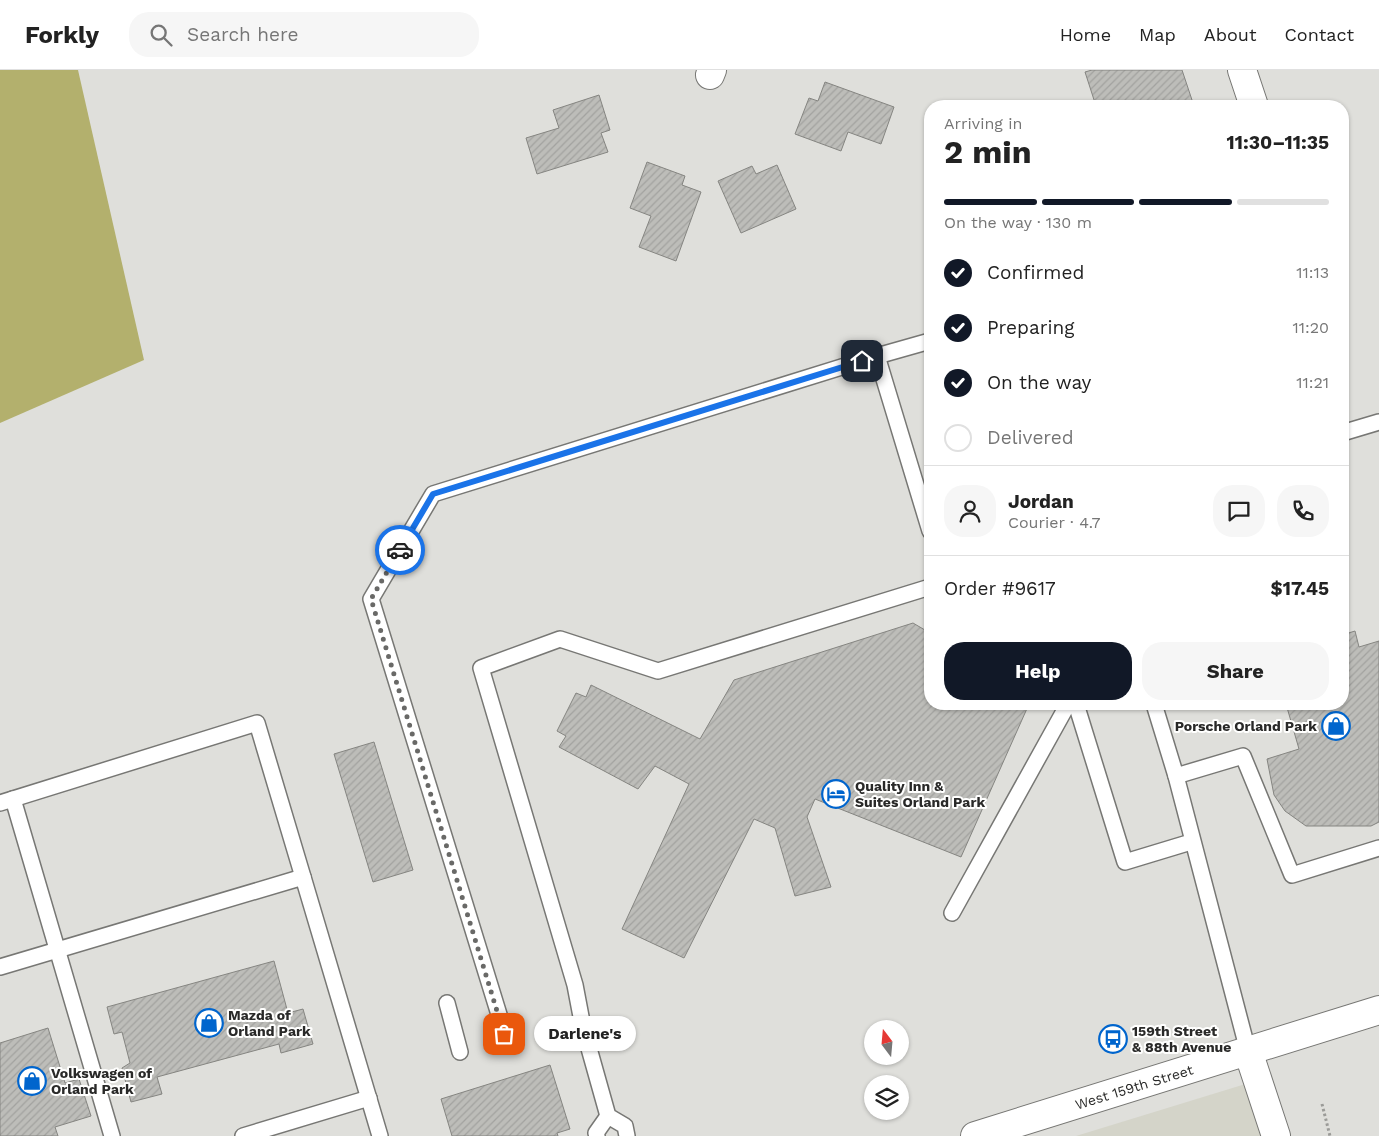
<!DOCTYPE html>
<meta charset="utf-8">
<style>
body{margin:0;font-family:"Work Sans",sans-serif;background:#f6f6f6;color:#222;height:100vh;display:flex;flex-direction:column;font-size:19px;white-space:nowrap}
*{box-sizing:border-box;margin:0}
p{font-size:16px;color:#767676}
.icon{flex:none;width:28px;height:28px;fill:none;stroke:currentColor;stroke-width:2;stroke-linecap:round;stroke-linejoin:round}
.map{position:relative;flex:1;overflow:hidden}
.drawer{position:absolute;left:924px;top:30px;width:425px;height:610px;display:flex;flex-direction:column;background:#fff;border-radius:20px;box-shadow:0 1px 4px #0004}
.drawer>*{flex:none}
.needle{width:32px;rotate:344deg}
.controls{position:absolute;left:864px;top:950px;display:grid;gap:10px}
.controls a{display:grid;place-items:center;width:45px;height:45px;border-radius:50%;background:#fff;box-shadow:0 1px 4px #0004;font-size:25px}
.pin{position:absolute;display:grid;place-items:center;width:42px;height:42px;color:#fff;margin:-21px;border-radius:10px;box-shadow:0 2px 8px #0006}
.courier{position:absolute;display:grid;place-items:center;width:50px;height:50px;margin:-25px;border:4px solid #1a73e8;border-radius:50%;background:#fff;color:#222;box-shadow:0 1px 6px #0007}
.bubble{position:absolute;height:35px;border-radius:18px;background:#fff;box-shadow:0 1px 4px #0004;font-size:16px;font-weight:700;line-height:35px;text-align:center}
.summary em{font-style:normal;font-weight:700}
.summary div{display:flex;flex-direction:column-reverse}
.summary{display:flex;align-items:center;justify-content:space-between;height:85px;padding:0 20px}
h1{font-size:32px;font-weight:700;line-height:38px}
.bar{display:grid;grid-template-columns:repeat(4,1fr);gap:8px 5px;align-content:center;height:60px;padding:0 20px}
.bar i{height:6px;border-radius:4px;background:#e0e0e0}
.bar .on{background:#111827}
.bar p{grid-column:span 4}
.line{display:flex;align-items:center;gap:12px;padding:0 20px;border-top:1px solid #e0e0e0}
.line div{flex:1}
.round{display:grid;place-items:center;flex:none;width:52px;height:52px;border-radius:20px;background:#f6f6f6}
ol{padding:0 20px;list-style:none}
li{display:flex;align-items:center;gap:15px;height:55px}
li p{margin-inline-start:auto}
li .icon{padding:5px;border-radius:50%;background:#111827;color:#fff;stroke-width:4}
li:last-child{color:#767676}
li i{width:28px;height:28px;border:2px solid #e0e0e0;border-radius:50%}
.button{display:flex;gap:10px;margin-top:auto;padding:10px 20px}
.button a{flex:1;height:58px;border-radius:20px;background:#111827;color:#fff;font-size:20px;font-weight:700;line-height:58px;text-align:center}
.button a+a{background:#f6f6f6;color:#222}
header{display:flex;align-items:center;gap:30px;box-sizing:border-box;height:70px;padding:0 25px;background:#fff;border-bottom:1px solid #e0e0e0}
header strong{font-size:24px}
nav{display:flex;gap:28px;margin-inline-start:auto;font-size:18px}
.search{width:350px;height:45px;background:#f6f6f6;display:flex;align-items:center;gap:12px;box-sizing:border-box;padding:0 18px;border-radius:20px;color:#767676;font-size:19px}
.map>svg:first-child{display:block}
.built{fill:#d4d4c9}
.water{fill:#b3b06d}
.building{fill:url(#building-hatch);stroke:#858581}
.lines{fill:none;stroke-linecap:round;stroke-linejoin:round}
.service-casing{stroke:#777774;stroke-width:18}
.minor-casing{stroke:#777774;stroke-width:30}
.tertiary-casing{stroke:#777774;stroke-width:30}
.primary-casing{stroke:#777774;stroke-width:30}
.path{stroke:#9b9b98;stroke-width:3;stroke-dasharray:2.5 2.5;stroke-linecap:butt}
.service{stroke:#fff;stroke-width:15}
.minor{stroke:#fff;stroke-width:28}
.tertiary{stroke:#fff;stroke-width:28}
.primary{stroke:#fff;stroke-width:28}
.done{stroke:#696967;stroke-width:5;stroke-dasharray:0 9}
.route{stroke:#1a73e8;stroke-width:6}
.labels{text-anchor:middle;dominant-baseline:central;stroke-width:4;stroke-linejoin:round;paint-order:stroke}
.poi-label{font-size:14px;font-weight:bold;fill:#292928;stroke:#fffffe;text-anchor:start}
.street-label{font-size:14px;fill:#292928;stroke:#fffffe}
</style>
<header>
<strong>Forkly</strong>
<div class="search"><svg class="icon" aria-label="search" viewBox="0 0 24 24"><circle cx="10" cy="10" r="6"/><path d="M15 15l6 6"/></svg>Search here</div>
<nav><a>Home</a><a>Map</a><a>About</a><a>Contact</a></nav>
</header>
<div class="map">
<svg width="1379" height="1066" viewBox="0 0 1379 1066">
<defs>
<pattern id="building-hatch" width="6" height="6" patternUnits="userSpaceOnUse" patternTransform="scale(1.25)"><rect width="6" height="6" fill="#bdbdb9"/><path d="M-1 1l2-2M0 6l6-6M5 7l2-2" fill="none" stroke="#a2a29f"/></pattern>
</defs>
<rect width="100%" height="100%" fill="#dfdfdb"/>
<path class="built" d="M1252,1012L1269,1066H1076Z"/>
<path class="water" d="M0,0H78L144,290L0,353Z"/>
<g class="building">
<path d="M1092,0H1182L1193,33L1182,36H1096L1085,2Z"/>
<path d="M825,12L894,37L881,74L848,62L841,81L795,64L809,28L818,31Z"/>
<path d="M599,25L610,60L601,63L608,82L537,104L526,68L559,58L553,40Z"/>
<path d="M647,92L685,106L682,115L701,122L676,191L639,177L651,146L630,138Z"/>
<path d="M777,95L796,139L741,163L718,111L752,96L756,104Z"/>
<path d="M913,553L930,563V634H1029L961,787L815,729L807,747L831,817L795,826L775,758L754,749L684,888L622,859L689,714L655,696L638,719L559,677L566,666L557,661L576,623L586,627L591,615L700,669L734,610Z"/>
<path d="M1355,561L1359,577L1379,571V752L1371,756H1306L1285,741L1274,725L1267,689L1299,679L1286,634H1342V565Z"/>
<path d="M374,672L413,800L373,812L334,684Z"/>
<path d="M274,891L288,943L303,939L313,974L281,983L279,974L157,1007L162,1024L131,1032L122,998L130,993L122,962L114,964L107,937Z"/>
<path d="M48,958L65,1013L79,1009L91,1046L55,1057L58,1066H0V973Z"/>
<path d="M550,995L570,1059L557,1063L558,1066H452L441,1029Z"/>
</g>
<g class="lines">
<defs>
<g id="service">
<path d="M877,286L930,271"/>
<path d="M1342,363L1379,352"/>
<path d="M1076,634L1125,792L1191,772"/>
<path d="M1154,634L1176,706L1248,981"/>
<path d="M1176,706L1243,686L1292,805L1379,778"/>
<path d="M13,729L112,1066"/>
<path d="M0,733L257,653L303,807"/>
<path d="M952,843L1068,634"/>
<path d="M0,897L303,807L380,1066"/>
<path d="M447,933L460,982"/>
<path d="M505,964L371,529L433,424L877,286L930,461"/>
<path d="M243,1066L369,1028"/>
<path d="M597,1066L596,1063L608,1046"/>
<path d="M627,1066L625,1056L608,1046L583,957L575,915L481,598L560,569L658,601L930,517"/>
</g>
<g id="minor">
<path d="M1242,0L1254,36"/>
<path d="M710,5L712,0"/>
</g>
<path id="tertiary" d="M1248,981L1276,1066"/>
<path id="primary" d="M975,1066L1379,940"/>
</defs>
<use href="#service" class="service-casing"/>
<use href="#minor" class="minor-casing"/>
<use href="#tertiary" class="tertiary-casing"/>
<use href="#primary" class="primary-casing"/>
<path class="path" d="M1322,1034L1330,1066"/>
<use href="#service" class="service"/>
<use href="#minor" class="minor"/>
<use href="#tertiary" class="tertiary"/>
<use href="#primary" class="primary"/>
</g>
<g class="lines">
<path class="done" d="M400,480L371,529L504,964"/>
<path class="route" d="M400,480L433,424L862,291"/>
</g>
<defs>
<symbol id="shop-ring" viewBox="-11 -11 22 22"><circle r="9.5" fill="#fffffe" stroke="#0065cd" stroke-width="1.5"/><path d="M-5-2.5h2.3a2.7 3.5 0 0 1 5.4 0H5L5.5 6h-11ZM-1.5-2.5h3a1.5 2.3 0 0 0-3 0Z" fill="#0065cd"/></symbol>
<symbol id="hotel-ring" viewBox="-11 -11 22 22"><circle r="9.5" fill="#fffffe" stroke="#0065cd" stroke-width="1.5"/><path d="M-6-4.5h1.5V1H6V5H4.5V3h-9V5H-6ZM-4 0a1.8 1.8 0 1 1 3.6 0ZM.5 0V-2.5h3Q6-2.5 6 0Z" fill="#0065cd"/></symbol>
<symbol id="bus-ring" viewBox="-11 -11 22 22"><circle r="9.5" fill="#fffffe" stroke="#0065cd" stroke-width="1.5"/><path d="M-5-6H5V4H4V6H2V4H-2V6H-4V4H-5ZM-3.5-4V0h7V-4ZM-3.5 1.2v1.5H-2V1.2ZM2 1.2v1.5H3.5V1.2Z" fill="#0065cd"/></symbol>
</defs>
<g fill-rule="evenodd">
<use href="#shop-ring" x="1320" y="640" width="32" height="32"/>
<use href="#hotel-ring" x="820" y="708" width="32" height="32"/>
<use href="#shop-ring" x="193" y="937" width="32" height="32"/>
<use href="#bus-ring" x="1097" y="953" width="32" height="32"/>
<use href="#shop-ring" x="16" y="995" width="32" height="32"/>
</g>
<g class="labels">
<g class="poi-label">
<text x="1317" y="656" text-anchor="end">Porsche Orland Park</text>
<text x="855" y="716">Quality Inn &amp;<tspan x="855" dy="16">Suites Orland Park</tspan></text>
<text x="228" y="945">Mazda of<tspan x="228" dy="16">Orland Park</tspan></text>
<text x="1132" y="961">159th Street<tspan x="1132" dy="16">&amp; 88th Avenue</tspan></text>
<text x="51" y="1003">Volkswagen of<tspan x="51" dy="16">Orland Park</tspan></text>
</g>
<g class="street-label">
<text transform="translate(1134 1017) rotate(-17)">West 159th Street</text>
</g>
</g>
</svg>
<div class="controls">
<a><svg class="needle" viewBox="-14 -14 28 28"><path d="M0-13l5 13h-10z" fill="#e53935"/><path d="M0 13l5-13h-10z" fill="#767676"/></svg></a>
<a><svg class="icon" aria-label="layers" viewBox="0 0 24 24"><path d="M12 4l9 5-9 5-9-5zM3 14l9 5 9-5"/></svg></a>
</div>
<div class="pin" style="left:504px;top:964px;background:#ea580c"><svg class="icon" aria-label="bag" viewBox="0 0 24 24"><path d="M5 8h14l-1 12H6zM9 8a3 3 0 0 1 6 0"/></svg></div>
<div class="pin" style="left:862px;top:291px;background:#1f2937"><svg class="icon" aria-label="home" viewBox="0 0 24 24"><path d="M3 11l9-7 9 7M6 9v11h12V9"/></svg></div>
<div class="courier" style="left:400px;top:480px"><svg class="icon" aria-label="car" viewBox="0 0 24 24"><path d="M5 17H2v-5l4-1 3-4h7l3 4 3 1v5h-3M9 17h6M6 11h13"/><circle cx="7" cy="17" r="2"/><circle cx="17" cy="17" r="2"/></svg></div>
<div class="bubble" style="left:534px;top:946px;width:102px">Darlene's</div>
<section class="drawer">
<div class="summary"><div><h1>2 min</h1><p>Arriving in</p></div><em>11:30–11:35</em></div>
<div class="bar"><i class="on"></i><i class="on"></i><i class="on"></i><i></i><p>On the way · 130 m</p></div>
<ol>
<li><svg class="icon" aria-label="check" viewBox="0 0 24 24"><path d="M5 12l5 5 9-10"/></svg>Confirmed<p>11:13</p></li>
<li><svg class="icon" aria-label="check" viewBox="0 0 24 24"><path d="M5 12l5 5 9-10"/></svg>Preparing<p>11:20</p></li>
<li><svg class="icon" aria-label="check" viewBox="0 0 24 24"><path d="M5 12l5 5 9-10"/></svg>On the way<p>11:21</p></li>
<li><i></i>Delivered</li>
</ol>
<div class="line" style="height:90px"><a class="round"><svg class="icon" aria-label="person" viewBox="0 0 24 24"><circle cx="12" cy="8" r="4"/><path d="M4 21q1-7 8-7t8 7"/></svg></a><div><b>Jordan</b><p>Courier · 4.7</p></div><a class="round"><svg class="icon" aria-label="chat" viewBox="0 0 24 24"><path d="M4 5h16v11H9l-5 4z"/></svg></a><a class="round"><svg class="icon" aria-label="phone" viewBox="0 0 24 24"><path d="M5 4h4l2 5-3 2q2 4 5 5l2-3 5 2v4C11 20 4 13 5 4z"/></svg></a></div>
<div class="line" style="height:65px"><div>Order #9617</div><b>$17.45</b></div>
<div class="button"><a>Help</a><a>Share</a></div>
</section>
</div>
